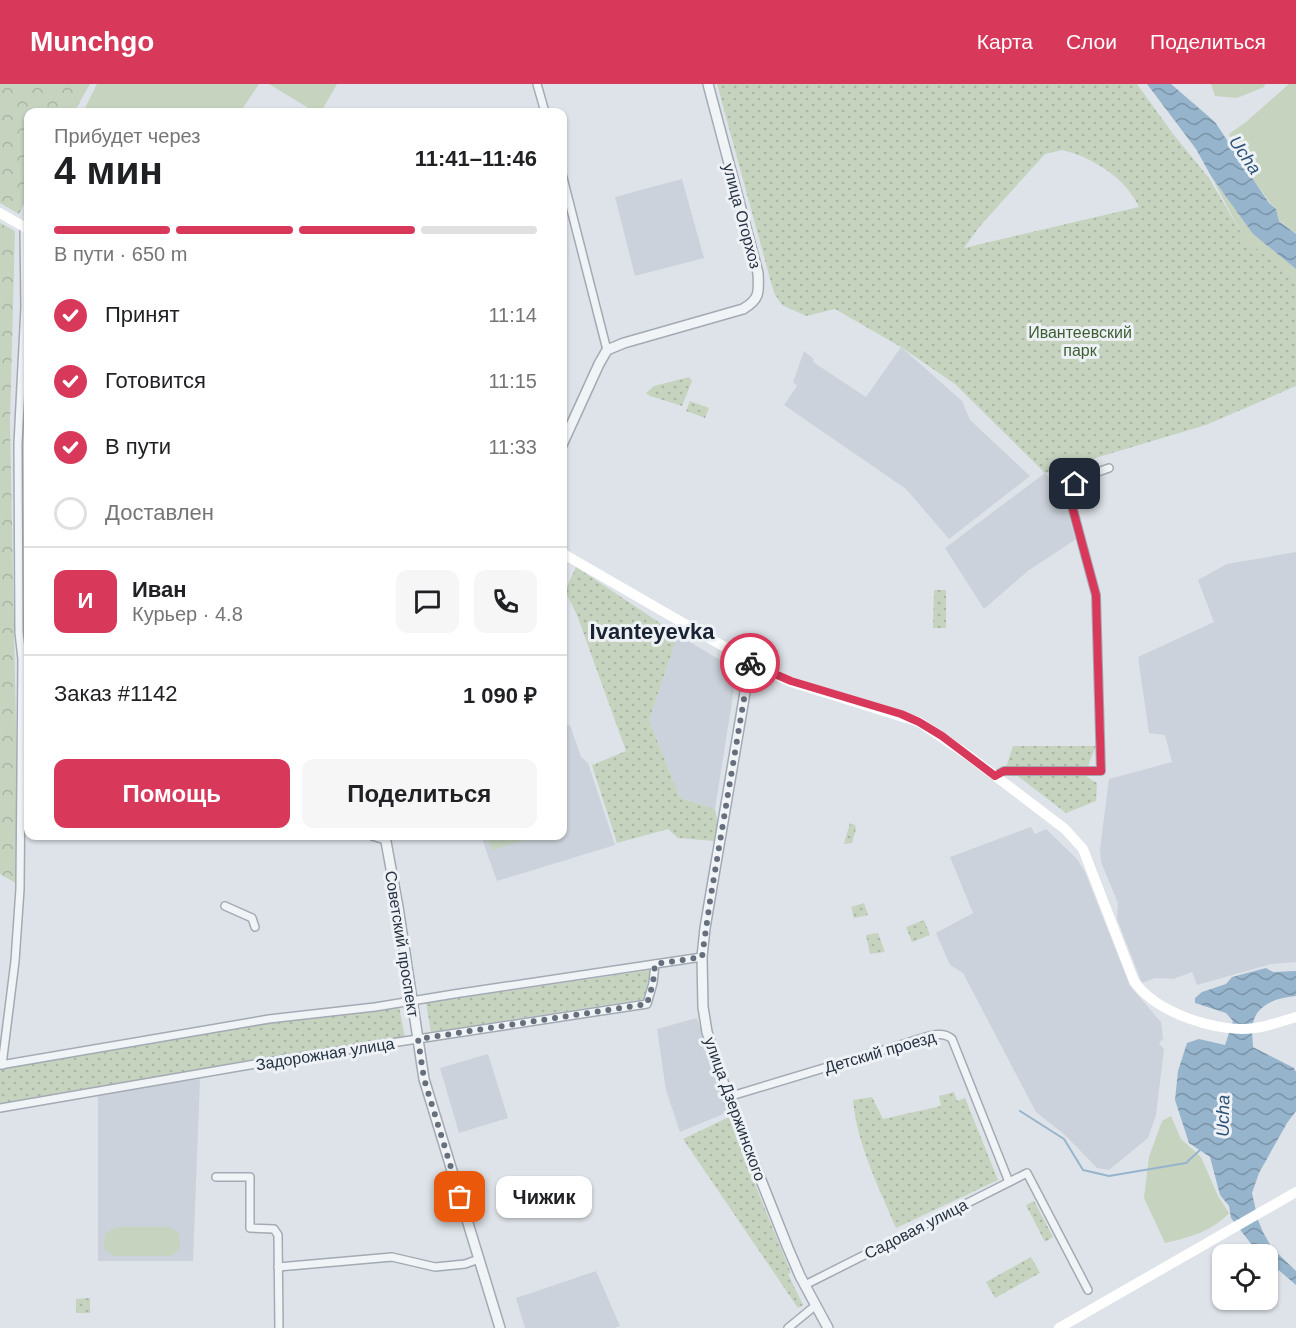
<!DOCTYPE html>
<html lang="ru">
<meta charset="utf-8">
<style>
body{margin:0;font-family:Helvetica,sans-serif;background:#f6f6f6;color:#202124;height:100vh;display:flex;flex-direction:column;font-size:22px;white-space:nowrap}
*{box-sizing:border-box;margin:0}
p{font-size:20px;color:#757577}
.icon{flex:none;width:33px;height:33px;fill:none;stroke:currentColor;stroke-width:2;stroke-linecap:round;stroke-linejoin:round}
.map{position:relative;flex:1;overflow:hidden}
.details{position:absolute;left:24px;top:24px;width:543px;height:732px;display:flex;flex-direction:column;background:#fff;border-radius:12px;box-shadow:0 2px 4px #0004}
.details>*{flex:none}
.buttons{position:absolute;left:1212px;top:1160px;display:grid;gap:12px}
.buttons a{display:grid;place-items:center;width:66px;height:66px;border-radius:12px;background:#fff;box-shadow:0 2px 4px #0004;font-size:30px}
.pin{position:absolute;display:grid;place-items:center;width:51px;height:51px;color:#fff;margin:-26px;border-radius:12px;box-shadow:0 3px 9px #0006}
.courier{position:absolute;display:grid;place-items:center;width:60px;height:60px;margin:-30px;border:4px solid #d8395b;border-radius:50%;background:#fff;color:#222;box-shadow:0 2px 8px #0007}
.bubble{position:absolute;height:42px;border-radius:12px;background:#fff;box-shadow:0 2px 4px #0004;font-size:20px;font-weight:700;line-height:42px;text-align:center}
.head em{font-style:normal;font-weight:700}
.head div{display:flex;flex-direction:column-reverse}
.head{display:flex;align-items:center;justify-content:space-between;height:102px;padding:0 30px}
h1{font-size:39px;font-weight:700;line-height:45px}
.bar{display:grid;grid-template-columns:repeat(4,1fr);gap:9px 6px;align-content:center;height:72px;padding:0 30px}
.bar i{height:8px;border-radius:4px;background:#e0e0e0}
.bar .active{background:#d8395b}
.bar p{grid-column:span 4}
.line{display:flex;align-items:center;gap:15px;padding:0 30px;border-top:2px solid #e0e0e0}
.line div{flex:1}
.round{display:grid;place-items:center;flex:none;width:63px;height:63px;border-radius:12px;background:#f6f6f6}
ol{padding:0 30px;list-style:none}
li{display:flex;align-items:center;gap:18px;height:66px}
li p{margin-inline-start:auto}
li .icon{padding:6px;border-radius:50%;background:#d8395b;color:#fff;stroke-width:4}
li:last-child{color:#757577}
li i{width:33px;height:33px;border:3px solid #e0e0e0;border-radius:50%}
.button{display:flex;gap:12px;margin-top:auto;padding:12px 30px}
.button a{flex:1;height:69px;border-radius:12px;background:#d8395b;color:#fff;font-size:24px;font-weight:700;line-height:69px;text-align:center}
.button a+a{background:#f6f6f6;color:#202124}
header{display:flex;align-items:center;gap:36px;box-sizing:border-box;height:84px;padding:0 30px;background:#d8395b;color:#fff}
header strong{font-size:28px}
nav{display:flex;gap:33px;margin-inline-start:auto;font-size:21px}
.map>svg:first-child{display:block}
.built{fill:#ccd2db}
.grass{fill:#c5d3bf}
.forest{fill:url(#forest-crowns)}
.park{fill:url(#park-dots);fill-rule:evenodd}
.water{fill:url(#water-waves)}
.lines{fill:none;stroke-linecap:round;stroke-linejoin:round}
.stream{stroke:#96b4cc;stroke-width:2}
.minor-casing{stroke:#a3aab3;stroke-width:10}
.tertiary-casing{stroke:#a3aab3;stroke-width:12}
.minor{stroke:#f1f4f7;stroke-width:7}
.tertiary{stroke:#f1f4f7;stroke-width:9}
.secondary{stroke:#fff;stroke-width:10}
.done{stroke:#66707c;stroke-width:6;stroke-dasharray:0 10.8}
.route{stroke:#d8395b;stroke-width:8}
.labels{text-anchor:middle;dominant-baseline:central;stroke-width:6;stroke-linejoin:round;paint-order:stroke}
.street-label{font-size:16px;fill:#263241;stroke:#eef2f6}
.park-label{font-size:16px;fill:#3d5e32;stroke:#eef2f6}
.water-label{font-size:18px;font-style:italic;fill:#2d5378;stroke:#eef2f6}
.district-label{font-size:22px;font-weight:bold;fill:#192332;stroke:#eef2f6}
</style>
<header>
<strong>Munchgo</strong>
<nav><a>Карта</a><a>Слои</a><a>Поделиться</a></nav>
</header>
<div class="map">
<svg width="1296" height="1244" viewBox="0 0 1296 1244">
<defs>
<pattern id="forest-crowns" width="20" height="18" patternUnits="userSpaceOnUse" patternTransform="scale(1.5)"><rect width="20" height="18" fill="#c5d3bf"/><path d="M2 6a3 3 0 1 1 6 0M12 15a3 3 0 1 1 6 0" fill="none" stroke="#a9b6a5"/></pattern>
<pattern id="park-dots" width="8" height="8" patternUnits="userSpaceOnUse" patternTransform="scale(1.5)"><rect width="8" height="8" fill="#c5d3bf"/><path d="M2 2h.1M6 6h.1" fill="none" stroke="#a9b6a5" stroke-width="1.8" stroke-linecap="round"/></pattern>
<pattern id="water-waves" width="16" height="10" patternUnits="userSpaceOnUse" patternTransform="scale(1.5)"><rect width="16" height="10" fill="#96b4cc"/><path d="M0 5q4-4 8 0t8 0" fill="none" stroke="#7a93a7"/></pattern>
</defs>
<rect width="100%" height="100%" fill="#dee3e9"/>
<g class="built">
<path d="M682,95L704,174L635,192L615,113Z"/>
<path d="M901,263L962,317L970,336L1030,392L949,455L906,405L784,321L797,302L793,298L804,267L814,275L813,278L866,313Z"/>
<path d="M1045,389L1065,413L1075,456L1029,486L984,525L945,464Z"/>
<path d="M1296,468V878L1271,880L1197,901L1192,888L1173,895L1155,894L1142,899L1117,835L1118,819L1101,778L1100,765L1109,695L1172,678L1165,651L1149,649L1138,573L1214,538L1198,496L1227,480Z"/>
<path d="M678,551L737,586L715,725L680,714L649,636Z"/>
<path d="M570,641L581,673L588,679L615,761L497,797L481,752H562L563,643Z"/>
<path d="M1031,743L1035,750L1046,745L1077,775L1085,788L1130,902L1161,938L1163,955L1159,959L1164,965L1156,1031L1148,1054L1109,1086L1097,1084L1065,1051L1036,1028L963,889L950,881L936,849L973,829L950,773Z"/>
<path d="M697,934L728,1028L680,1048L666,1006L657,945Z"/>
<path d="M488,970L508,1034L459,1049L440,984Z"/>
<path d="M200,995L193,1177H98V1010Z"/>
<path d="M596,1187L620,1242L614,1244H525L516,1214Z"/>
</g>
<g class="grass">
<path d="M97,0H259L240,28H83Z"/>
<path d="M269,0H337L321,28H315Z"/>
<path d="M1211,0H1265L1264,3L1237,14L1215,12Z"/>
<path d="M1289,0H1296V150L1279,136L1276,125L1270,119L1238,73L1229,50L1246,38Z"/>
<path d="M1211,92L1253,150L1296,185V194L1246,158Z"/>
<path d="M487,752H522L524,756L492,766Z"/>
<path d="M1171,1032L1181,1055L1201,1073L1218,1112L1229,1129C1213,1147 1188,1154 1165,1159L1144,1114L1149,1073L1162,1037Z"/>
<path d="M116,1143H169L179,1149L180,1163L173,1171L168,1172H115L104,1165L105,1150Z"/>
</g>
<g class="forest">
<path d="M0,0H90L74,28H28V112L19,130L0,119Z"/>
<path d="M0,139L15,147L10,336L19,801L0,790Z"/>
</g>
<g class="park">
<path d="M717,0H1137L1173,50L1209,94L1246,157L1296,194V302L1206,341L1045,389L955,300L901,263L835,225L806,232L782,221L774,209ZM1062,66C1092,73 1126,94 1139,123L964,164L980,142L1045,70Z"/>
<path d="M689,293L692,297L682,322L650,312L646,309L654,302Z"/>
<path d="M690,317L709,324L705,334L686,327Z"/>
<path d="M576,483L678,551L649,636L680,714L715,725L718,741L714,757L678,754L668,745L617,759L592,681L626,667L577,531L565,507Z"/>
<path d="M934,506H946V544H933Z"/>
<path d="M1013,662H1096L1087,684V693L1097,699L1096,717L1066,729L1006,683Z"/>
<path d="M850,739L855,741L856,745L852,759L844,760Z"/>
<path d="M864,819L868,831L854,834L851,823Z"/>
<path d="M924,836L930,851L912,858L906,843Z"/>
<path d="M878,849L885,868L870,870L866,851Z"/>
<path d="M651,886L644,915L431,948L426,919Z"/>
<path d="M399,922L405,954L0,1024V980L269,935L362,928Z"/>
<path d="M954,1008L957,1017L965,1014L998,1096L896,1144C879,1104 857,1060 853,1016L872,1013L883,1035L941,1022L939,1012Z"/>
<path d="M729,1033L741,1062V1066L791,1189L788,1190L803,1221L798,1224L683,1055Z"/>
<path d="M1034,1117L1053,1153L1045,1158L1026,1121Z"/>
<path d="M1031,1173L1040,1189L995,1214L986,1198Z"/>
<path d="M90,1214V1229H76V1215Z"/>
</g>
<g class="water">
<path d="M1147,0H1171L1215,38L1269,119L1276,125L1279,137L1296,150V185L1253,150L1211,92L1196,65Z"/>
<path d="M1266,884L1273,888L1296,887V912C1279,913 1257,920 1253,939C1251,947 1253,956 1253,963L1294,984L1296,988V1027L1287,1039L1259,1089L1252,1109L1258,1136L1263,1148L1272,1164L1296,1187V1201L1268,1177V1170H1259L1231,1134L1229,1122L1220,1111L1210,1073L1189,1059L1175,1016L1178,987L1187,959L1199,955L1225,961L1233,937L1226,929L1195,919V914L1202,908L1226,900L1232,893Z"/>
</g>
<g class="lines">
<path class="stream" d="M1020,1027L1064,1055L1083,1086L1109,1092L1186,1079L1200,1066"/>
<defs>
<g id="minor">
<path d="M537,0L545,28"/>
<path d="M562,90L607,266"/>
<path d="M995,692L1004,687H1101L1096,511L1069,411C1079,392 1090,391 1109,384"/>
<path d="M372,752L385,756"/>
<path d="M225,822L252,834L255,843"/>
<path d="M0,981L269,935L375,923L454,910L655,880"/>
<path d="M2,981L15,877L20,805L22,575L19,548L18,360L25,223L24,143"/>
<path d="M728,1013L910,958C924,954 941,945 952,955L1009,1098"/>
<path d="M0,1024L267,978L647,920L653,899L655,880L702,873"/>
<path d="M216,1093H250V1144L274,1145L278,1151L279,1244"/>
<path d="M278,1183L392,1173L435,1183L465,1180L479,1175"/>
<path d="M805,1201L1027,1089L1088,1206"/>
<path d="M788,1244L816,1221"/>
</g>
<g id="tertiary">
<path d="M562,361L599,280L607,266L624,259L743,225C760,215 759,208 758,189L708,0"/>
<path d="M750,579L705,844L702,873L703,923L707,948L728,1013L788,1164L800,1192L828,1244"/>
<path d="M385,752L398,823L424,995L500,1244"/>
</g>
</defs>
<use href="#minor" class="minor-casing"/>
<use href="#tertiary" class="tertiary-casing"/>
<use href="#minor" class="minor"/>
<use href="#tertiary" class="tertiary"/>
<g class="secondary">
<path d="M0,129L28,145"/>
<path d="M562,469L766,587L791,598L919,638L969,672L1065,745L1083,765L1134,897C1156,929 1217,949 1255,944C1269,942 1283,937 1296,933"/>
<path d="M1059,1244L1296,1108"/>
</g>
</g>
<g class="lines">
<path class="done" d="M460,1113L424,995L418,955L647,920L653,899L655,880L702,873L710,817L750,579"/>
<path class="route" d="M750,579L791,597L901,630L919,638L942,652L995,692L1004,687H1101L1096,511L1069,411L1075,400"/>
</g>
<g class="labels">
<g class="street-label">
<text transform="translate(742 132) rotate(75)">улица Огорхоз</text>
<text transform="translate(402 860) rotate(81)">Советский проспект</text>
<text transform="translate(880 968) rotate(-16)">Детский проезд</text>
<text transform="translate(325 970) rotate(-9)">Задорожная улица</text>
<text transform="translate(735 1025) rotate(70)">улица Дзержинского</text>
<text transform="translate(916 1145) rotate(-27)">Садовая улица</text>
</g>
<g class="park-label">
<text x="1080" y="248">Ивантеевский<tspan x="1080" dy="18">парк</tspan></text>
</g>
<g class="water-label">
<text transform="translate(1245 71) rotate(56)">Ucha</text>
<text transform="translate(1223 1032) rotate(-89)">Ucha</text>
</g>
<g class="district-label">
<text x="652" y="547">Ivanteyevka</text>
</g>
</g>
</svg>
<div class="buttons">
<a><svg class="icon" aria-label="locate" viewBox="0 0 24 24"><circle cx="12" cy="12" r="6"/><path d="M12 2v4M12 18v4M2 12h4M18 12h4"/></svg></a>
</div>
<div class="pin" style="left:460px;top:1113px;background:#ea580c"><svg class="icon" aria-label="bag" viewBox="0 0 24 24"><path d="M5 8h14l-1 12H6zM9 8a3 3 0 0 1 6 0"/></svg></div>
<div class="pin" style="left:1075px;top:400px;background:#1f2937"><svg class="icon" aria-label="home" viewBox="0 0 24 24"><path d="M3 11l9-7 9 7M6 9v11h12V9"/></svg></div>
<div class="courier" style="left:750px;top:579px"><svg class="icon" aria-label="bike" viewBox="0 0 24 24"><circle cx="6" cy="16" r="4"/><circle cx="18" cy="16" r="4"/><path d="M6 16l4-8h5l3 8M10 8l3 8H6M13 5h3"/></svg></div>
<div class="bubble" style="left:496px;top:1092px;width:96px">Чижик</div>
<section class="details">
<div class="head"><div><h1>4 мин</h1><p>Прибудет через</p></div><em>11:41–11:46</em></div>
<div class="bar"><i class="active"></i><i class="active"></i><i class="active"></i><i></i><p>В пути · 650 m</p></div>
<ol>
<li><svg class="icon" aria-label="check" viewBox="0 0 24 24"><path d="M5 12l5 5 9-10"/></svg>Принят<p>11:14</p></li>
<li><svg class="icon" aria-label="check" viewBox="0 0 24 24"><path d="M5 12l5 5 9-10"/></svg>Готовится<p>11:15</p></li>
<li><svg class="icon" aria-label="check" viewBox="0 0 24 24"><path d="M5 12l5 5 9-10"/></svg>В пути<p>11:33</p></li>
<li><i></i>Доставлен</li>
</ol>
<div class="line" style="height:108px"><b class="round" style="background:#d8395b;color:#fff">И</b><div><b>Иван</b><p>Курьер · 4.8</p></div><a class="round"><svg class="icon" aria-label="chat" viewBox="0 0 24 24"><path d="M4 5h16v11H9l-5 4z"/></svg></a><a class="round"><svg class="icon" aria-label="phone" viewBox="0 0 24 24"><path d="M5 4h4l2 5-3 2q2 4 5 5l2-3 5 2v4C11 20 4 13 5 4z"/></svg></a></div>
<div class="line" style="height:78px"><div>Заказ #1142</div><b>1 090 ₽</b></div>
<div class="button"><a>Помощь</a><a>Поделиться</a></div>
</section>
</div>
